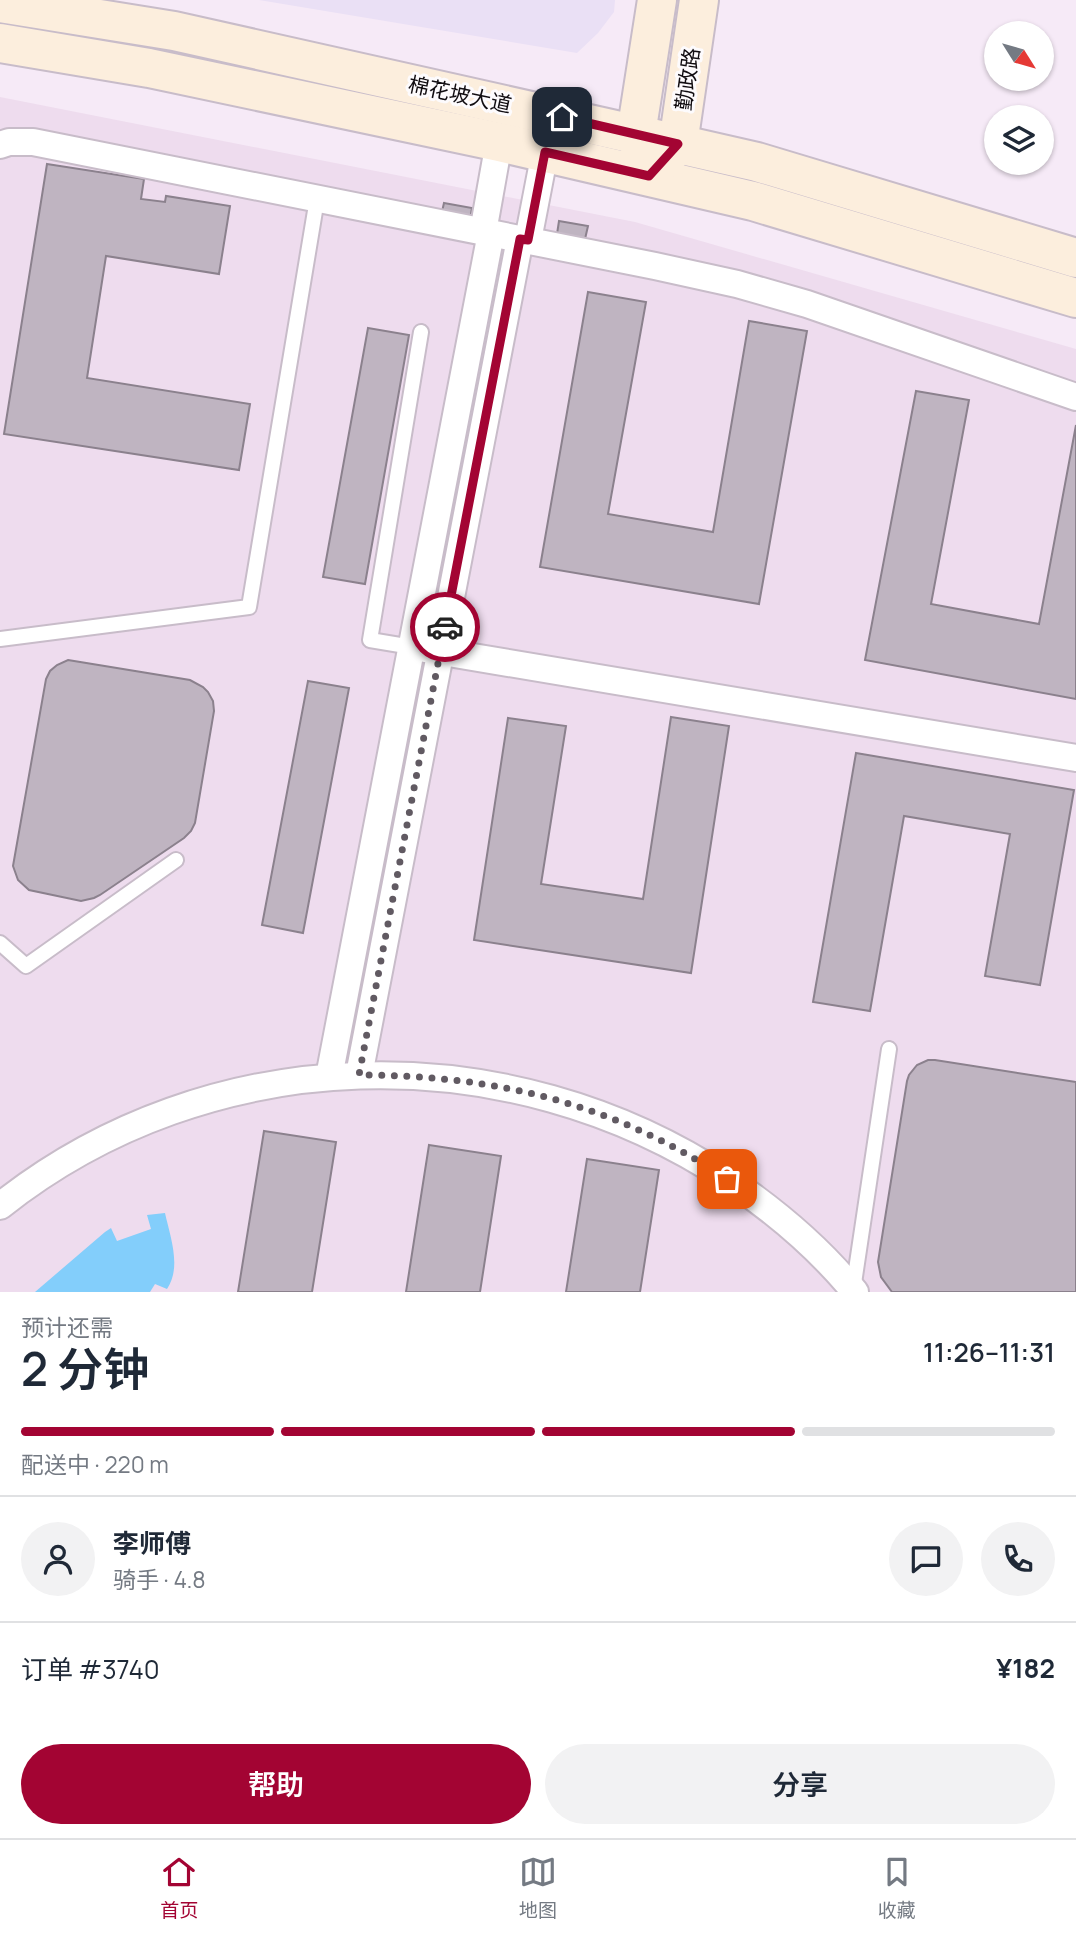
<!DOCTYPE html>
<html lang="zh">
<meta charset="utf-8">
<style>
body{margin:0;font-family:Manrope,"Noto Sans SC",sans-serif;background:#f2f2f3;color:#1f2937;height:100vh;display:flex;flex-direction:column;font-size:26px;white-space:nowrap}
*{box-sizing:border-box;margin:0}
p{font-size:23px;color:#747a83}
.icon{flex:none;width:38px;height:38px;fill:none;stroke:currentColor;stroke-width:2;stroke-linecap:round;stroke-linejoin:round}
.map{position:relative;height:1292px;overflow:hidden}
.sheet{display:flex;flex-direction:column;background:#fff;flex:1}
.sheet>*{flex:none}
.needle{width:46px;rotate:127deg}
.controls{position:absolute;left:984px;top:21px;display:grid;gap:14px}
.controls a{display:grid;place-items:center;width:70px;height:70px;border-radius:50%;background:#fff;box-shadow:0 2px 5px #0004;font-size:35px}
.pin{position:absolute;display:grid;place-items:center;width:60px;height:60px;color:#fff;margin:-30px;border-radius:14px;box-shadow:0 4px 10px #0006}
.courier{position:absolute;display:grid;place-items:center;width:70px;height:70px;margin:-35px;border:5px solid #a30433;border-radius:50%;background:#fff;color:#222;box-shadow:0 2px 9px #0007}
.headline em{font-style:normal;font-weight:600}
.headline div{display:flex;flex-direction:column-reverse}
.headline{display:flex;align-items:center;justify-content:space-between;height:119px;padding:0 21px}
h1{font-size:46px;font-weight:600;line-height:52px}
.bar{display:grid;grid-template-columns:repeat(4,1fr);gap:10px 7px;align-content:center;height:84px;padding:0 21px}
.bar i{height:9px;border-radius:5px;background:#e0e1e3}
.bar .selected{background:#a30433}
.bar p{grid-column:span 4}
.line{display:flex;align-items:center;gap:18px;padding:0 21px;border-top:2px solid #e0e1e3}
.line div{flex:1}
.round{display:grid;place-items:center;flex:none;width:74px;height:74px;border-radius:37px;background:#f2f2f3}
.primary-button{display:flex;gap:14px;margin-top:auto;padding:14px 21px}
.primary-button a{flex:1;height:80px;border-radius:42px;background:#a30433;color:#fff;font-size:28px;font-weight:600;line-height:80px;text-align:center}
.primary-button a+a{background:#f2f2f3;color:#1f2937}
.menu{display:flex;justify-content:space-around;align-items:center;height:98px;border-top:2px solid #e0e1e3;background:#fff;font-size:19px;color:#747a83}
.menu a{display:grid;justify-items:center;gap:4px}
.menu .selected{color:#a30433}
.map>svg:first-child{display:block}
.commercial{fill:#eae0f5}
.built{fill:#eedcee}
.water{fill:#83cefb}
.building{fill:#bfb4c1;stroke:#8b818d;stroke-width:2}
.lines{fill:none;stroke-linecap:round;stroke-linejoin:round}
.lane-casing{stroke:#c8bcc9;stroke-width:18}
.street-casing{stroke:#c8bcc9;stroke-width:30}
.secondary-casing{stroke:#c8bcc9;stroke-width:42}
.lane{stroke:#fff;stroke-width:14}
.street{stroke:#fff;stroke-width:26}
.secondary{stroke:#fceedd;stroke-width:38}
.done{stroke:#615a62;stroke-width:7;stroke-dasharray:0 12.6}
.route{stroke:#a30433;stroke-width:9}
.labels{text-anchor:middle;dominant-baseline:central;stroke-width:6;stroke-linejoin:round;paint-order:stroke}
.street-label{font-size:21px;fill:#110d11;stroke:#fdfbfd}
</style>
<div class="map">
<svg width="1076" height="1292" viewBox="0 0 1076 1292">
<rect width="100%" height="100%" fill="#f6eaf7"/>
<path class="commercial" d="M259,0H615L614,12L598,33L577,53Z"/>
<path class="built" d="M0,97L635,222L1076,349V1292H0Z"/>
<path class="water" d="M165,1213C170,1236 182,1267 167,1289L155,1284L150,1292H35L105,1232L111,1228L117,1241L151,1229L147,1215Z"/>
<g class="building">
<path d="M47,164L144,179L141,199L165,202L166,196L230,206L219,274L106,256L87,378L250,404L239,470L4,434Z"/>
<path d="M444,203L472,208L470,220L441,216Z"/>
<path d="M559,221L588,226L585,239L557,234Z"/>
<path d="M588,292L646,302L608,514L713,532L749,321L807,331L759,604L540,567Z"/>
<path d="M368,328L409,335L365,584L323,577Z"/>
<path d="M916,391L969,400L931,604L1039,624L1076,425V699L865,660Z"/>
<path d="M68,660L190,680L203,687L208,692L213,701L214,711L195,823L191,831L184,838L100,895L94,898L81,901L29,890L18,880L13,866L46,679L50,671L57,665Z"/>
<path d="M308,681L349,688L303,933L262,925Z"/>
<path d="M671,717L729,726L691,973L474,940L508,718L566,726L541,884L643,899Z"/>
<path d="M856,753L1074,790L1040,985L985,976L1010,834L904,816L870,1011L813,1002Z"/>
<path d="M928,1060H935L1076,1082V1292H892L881,1277L878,1262L907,1081L909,1075L917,1065Z"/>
<path d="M264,1131L336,1142L312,1292H238Z"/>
<path d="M429,1145L501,1156L480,1292H406Z"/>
<path d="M587,1159L659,1170L640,1292H566Z"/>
</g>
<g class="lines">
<defs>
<g id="lane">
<path d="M0,639L249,607L317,199"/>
<path d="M412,647L370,640L421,332"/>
<path d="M0,943L26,966L176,860"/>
<path d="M853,1290L889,1049"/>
</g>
<g id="street">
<path d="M0,145L9,142H33L655,266L737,284L807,304L1076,397"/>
<path d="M483,232L499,142"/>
<path d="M528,240L545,152"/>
<path d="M425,649L1076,758"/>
<path d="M359,1075L520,239"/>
<path d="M329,1077L491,233"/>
<path d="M0,1206C209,1040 508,1033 729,1180C775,1211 819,1248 855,1292"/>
</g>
<g id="secondary">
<path d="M0,3L174,31L678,144L757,162L1076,258"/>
<path d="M0,43L149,68L499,142L753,201L1076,298"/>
<path d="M643,157L636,134L657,0"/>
<path d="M662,162L678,144L699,0"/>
</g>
</defs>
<use href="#lane" class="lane-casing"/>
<use href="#street" class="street-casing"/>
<use href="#secondary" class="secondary-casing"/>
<use href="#lane" class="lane"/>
<use href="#street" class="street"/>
<use href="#secondary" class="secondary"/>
</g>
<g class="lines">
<path class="done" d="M445,627L359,1075C494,1075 613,1103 727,1179"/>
<path class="route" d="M445,627L520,239L528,240L545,152L649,176L678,144L562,117"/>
</g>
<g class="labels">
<g class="street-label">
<text transform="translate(687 79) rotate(-82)">勤政路</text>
<text transform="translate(460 94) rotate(12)">棉花坡大道</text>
</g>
</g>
</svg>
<div class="controls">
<a><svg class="needle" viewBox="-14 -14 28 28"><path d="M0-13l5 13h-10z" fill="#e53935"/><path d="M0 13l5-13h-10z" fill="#747a83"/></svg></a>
<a><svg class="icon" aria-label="layers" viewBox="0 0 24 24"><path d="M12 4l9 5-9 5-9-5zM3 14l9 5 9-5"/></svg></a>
</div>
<div class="pin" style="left:727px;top:1179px;background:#ea580c"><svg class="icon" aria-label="bag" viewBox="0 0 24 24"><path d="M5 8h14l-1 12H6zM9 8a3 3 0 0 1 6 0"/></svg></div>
<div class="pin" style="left:562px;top:117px;background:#1f2937"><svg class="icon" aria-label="home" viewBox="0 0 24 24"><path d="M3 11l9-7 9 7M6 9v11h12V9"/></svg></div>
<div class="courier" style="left:445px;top:627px"><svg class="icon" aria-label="car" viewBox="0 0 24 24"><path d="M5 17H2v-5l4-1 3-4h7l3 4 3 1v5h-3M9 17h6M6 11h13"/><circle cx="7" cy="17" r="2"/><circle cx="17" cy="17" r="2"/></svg></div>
</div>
<section class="sheet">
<div class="headline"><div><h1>2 分钟</h1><p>预计还需</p></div><em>11:26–11:31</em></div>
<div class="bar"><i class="selected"></i><i class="selected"></i><i class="selected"></i><i></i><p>配送中 · 220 m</p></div>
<div class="line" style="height:126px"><a class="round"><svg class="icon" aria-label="person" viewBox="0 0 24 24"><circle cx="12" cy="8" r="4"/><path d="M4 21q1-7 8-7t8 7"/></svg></a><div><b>李师傅</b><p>骑手 · 4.8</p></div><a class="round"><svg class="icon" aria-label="chat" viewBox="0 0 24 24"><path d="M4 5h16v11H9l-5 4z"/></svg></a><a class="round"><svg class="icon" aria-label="phone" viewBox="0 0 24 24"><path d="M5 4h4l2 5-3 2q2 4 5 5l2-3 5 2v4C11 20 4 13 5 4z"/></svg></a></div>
<div class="line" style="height:91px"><div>订单 #3740</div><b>¥182</b></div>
<div class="primary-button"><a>帮助</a><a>分享</a></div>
</section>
<nav class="menu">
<a class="selected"><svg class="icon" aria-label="home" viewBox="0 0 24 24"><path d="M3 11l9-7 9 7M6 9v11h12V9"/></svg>首页</a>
<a><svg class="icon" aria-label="map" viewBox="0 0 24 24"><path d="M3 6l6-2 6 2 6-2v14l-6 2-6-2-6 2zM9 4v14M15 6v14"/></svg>地图</a>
<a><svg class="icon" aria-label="saved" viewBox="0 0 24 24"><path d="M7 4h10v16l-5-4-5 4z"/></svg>收藏</a>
</nav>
